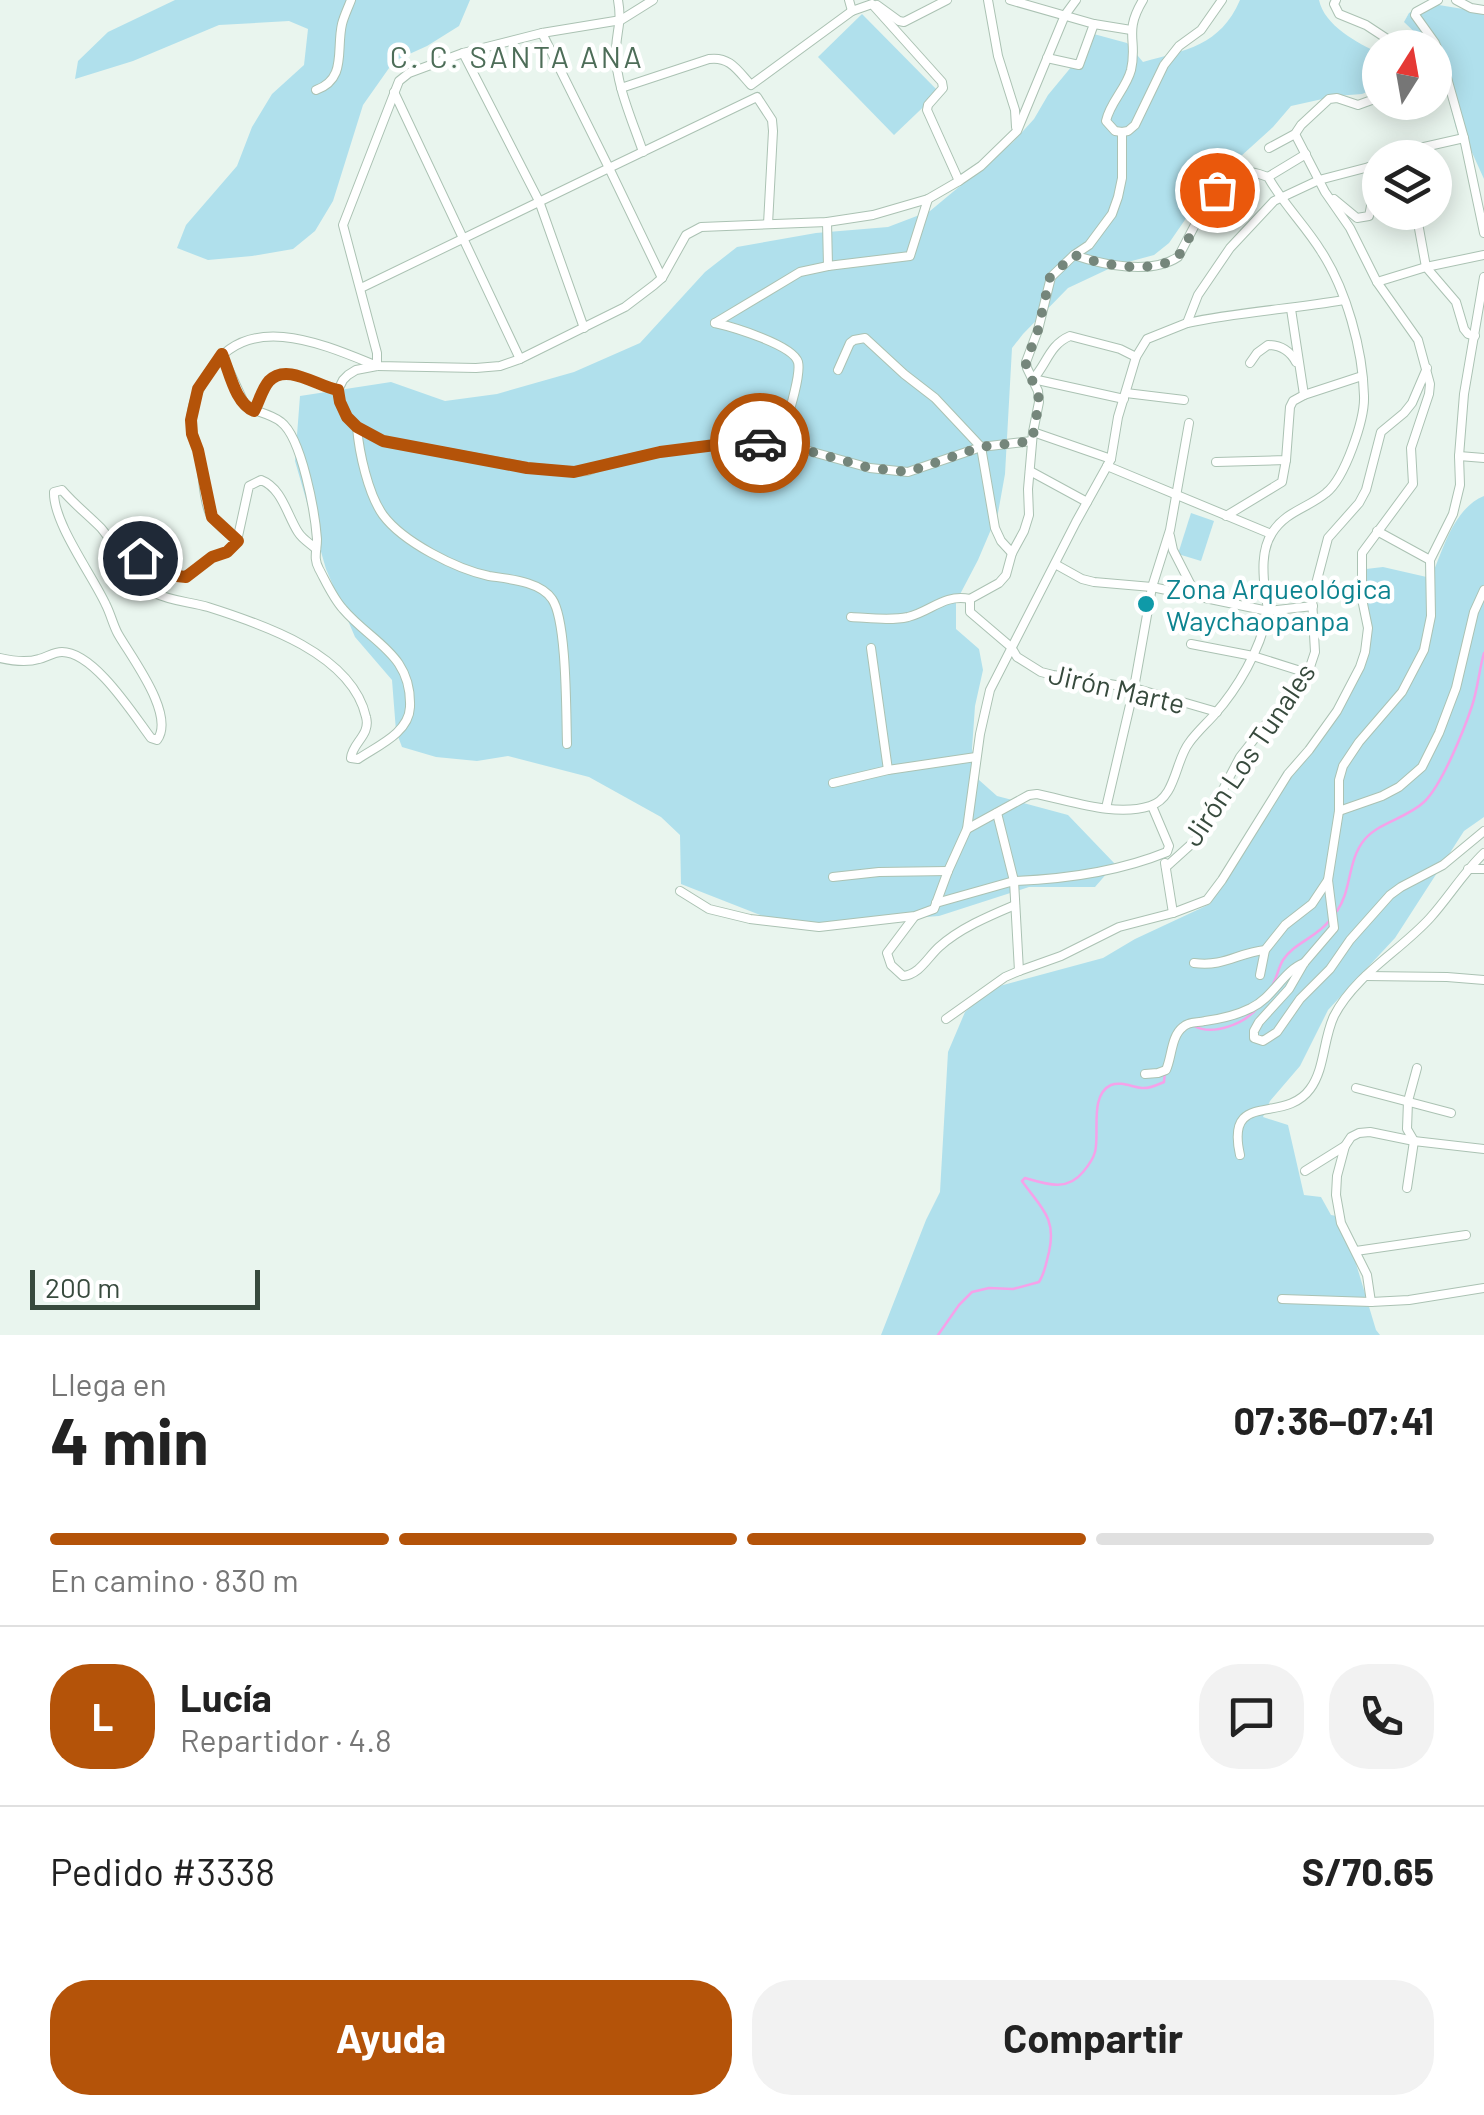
<!DOCTYPE html>
<html lang="es">
<meta charset="utf-8">
<style>
body{margin:0;font-family:Barlow,sans-serif;background:#f2f2f2;color:#222;height:100vh;display:flex;flex-direction:column;font-size:38px;white-space:nowrap}
*{box-sizing:border-box;margin:0}
p{font-size:32px;color:#767676}
.icon{flex:none;width:55px;height:55px;fill:none;stroke:currentColor;stroke-width:2;stroke-linecap:round;stroke-linejoin:round}
.map{position:relative;height:1335px;overflow:hidden}
.sheet{display:flex;flex-direction:column;background:#fff;flex:1}
.sheet>*{flex:none}
.needle{width:65px;rotate:11deg}
.controls{position:absolute;left:1362px;top:30px;display:grid;gap:20px}
.controls a{display:grid;place-items:center;width:90px;height:90px;border-radius:50%;background:#fff;box-shadow:0 5px 25px #0003;font-size:50px}
.scale{position:absolute;left:30px;bottom:25px;width:230px;box-sizing:border-box;padding-left:10px;border:5px solid #374a3d;border-top:0;font-size:28px;line-height:35px;white-space:nowrap;color:#374a3d;-webkit-text-stroke:8px #fff;paint-order:stroke}
.pin{position:absolute;display:grid;place-items:center;width:85px;height:85px;color:#fff;margin:-42px;border:5px solid #fff;border-radius:50%;box-shadow:0 2px 10px #0007}
.courier{position:absolute;display:grid;place-items:center;width:100px;height:100px;margin:-50px;border:8px solid #b45309;border-radius:50%;background:#fff;color:#222;box-shadow:0 2px 12px #0007}
.headline em{font-style:normal;font-weight:700}
.headline div{display:flex;flex-direction:column-reverse}
.headline{display:flex;align-items:center;justify-content:space-between;height:170px;padding:0 50px}
h1{font-size:65px;font-weight:700;line-height:75px}
.bar{display:grid;grid-template-columns:repeat(4,1fr);gap:15px 10px;align-content:center;height:120px;padding:0 50px}
.bar i{height:12px;border-radius:8px;background:#e0e0e0}
.bar .current{background:#b45309}
.bar p{grid-column:span 4}
.line{display:flex;align-items:center;gap:25px;padding:0 50px;border-top:2px solid #e0e0e0}
.line div{flex:1}
.round{display:grid;place-items:center;flex:none;width:105px;height:105px;border-radius:40px;background:#f2f2f2}
.action{display:flex;gap:20px;margin-top:auto;padding:20px 50px}
.action a{flex:1;height:115px;border-radius:40px;background:#b45309;color:#fff;font-size:40px;font-weight:700;line-height:115px;text-align:center}
.action a+a{background:#f2f2f2;color:#222}
.map>svg:first-child{display:block}
.green{fill:#b0e0ec}
.lines{fill:none;stroke-linecap:round;stroke-linejoin:round}
.stream{stroke:#f5a2e9;stroke-width:2.5}
.minor-casing{stroke:#abc2b3;stroke-width:10}
.minor{stroke:#fff;stroke-width:8}
.done{stroke:#75867b;stroke-width:10;stroke-dasharray:0 18}
.route{stroke:#b45309;stroke-width:12}
.culture-dot{fill:#0f9aa8;stroke:#fff;stroke-width:4}
.labels{text-anchor:middle;dominant-baseline:central;stroke-width:9;stroke-linejoin:round;paint-order:stroke}
.culture-label{font-size:28px;fill:#0d838f;stroke:#fff;text-anchor:start}
.street-label{font-size:28px;fill:#374a3d;stroke:#fff}
.neighbourhood-label{font-size:30px;letter-spacing:2.5px;fill:#4d6d58;stroke:#fff}
</style>
<div class="map">
<svg width="1484" height="1335" viewBox="0 0 1484 1335">
<rect width="100%" height="100%" fill="#e9f5ee"/>
<g class="green">
<path d="M175,0H470L459,26L427,46L394,61L363,105L333,201L315,231L293,249L252,256L208,260L177,248L186,225L237,166L252,127L272,94L304,65L308,29L289,21L219,25L133,61L75,79L78,61L108,32Z"/>
<path d="M1240,0H1319C1324,25 1358,44 1380,53V87L1362,94L1336,96L1291,106L1273,127L1209,185L1169,243L1154,255L1117,265L1068,288L1023,334L1012,348L1005,474L998,513L978,560L956,602V629L979,649L983,670L975,706L972,749L979,780L997,796L1068,815L1115,864L1095,887H1029L939,916L791,927L681,884L680,835L661,817L589,777L508,756L477,761L436,757L402,747L396,731L392,680L355,637L326,569L295,461L300,396L391,382L445,401L497,394L574,372L640,343L705,272L737,247L816,233L888,227L930,211L1013,142L1034,119L1048,95L1077,60L1090,33L1127,43L1143,62C1186,50 1220,46 1240,0Z"/>
<path d="M1427,3L1463,9L1484,8V179L1470,148L1456,128L1439,61L1435,56V48L1430,47L1404,22L1409,13Z"/>
<path d="M862,14L939,92L894,135L818,57Z"/>
<path d="M1484,496V817L1464,831L1395,938L1328,1010L1300,1066L1270,1101L1263,1117L1288,1125L1304,1195L1321,1197L1331,1215L1342,1217L1376,1330L1380,1335H881L926,1220L940,1192L948,1052L965,1012L992,988L1103,958L1135,939L1210,904L1284,785L1338,715L1366,655L1362,589L1366,569L1383,567L1431,578C1443,549 1454,508 1484,496Z"/>
<path d="M1191,513L1214,521L1201,561L1178,554Z"/>
</g>
<g class="lines">
<g class="stream">
<path d="M1337,911C1352,890 1347,860 1365,839C1380,822 1407,818 1424,802C1442,785 1464,730 1472,706C1478,688 1479,670 1484,653"/>
<path d="M1273,984C1277,977 1279,966 1283,960C1294,943 1317,937 1329,921"/>
<path d="M1194,1026C1213,1036 1245,1024 1258,1007"/>
<path d="M938,1335L959,1305L972,1292L989,1288L1013,1289L1039,1282C1045,1273 1046,1263 1049,1252C1057,1217 1040,1207 1022,1181L1025,1178C1046,1184 1067,1192 1083,1172C1088,1166 1093,1160 1095,1152C1100,1134 1089,1095 1111,1085C1121,1081 1132,1087 1142,1088C1149,1089 1157,1085 1164,1082L1165,1071"/>
</g>
<defs>
<g id="minor">
<path d="M618,0C622,23 617,28 616,49C614,81 633,122 643,152"/>
<path d="M653,0L621,20L542,33L463,53L409,73L399,81L343,225L377,353V366L476,368L500,366L520,359L625,307L654,285L662,278L686,235L701,227L827,222L873,215L928,199L959,181L981,166L1017,131L1065,15L1076,0"/>
<path d="M849,0L852,11L872,4L942,82L943,88L928,105L927,110L959,181"/>
<path d="M988,0L998,56L1015,110L1016,127"/>
<path d="M1010,0L1094,24L1131,30"/>
<path d="M1336,0L1334,4L1339,14L1366,25L1401,48"/>
<path d="M1438,0L1416,12L1415,15L1435,43L1442,60"/>
<path d="M1456,0L1471,8L1484,10"/>
<path d="M877,5L899,21L904,22L947,0"/>
<path d="M542,33L609,168L757,97L772,120L773,131L768,224"/>
<path d="M463,53L539,201L584,328"/>
<path d="M1047,58L1079,65L1094,24"/>
<path d="M1435,59L1442,60L1464,138L1484,233"/>
<path d="M621,88L709,59C730,56 738,71 751,85L852,11"/>
<path d="M316,90C347,79 336,50 342,24C344,16 348,8 351,0"/>
<path d="M394,92L520,359"/>
<path d="M1122,132V178L1118,197L1112,214L1089,245L1074,255L1051,277L1038,330L1026,362L1027,368L1038,391L1039,402L1033,432L1028,489L1029,515L1024,531L1012,553L1006,575L999,583L970,599V612L1011,647L1017,657L1041,672L1053,675L1134,688L1217,712"/>
<path d="M1122,132L1128,131L1135,125L1164,65L1179,46L1201,30L1222,0"/>
<path d="M1122,132L1115,131L1106,121C1110,102 1126,89 1131,70C1138,40 1123,33 1143,0"/>
<path d="M1269,148L1295,134L1301,125L1329,99L1337,98L1358,105L1380,97"/>
<path d="M1400,158L1402,152L1464,138"/>
<path d="M1268,177L1306,154"/>
<path d="M1334,199L1357,218L1369,216L1371,206L1369,167L1380,164"/>
<path d="M1416,212L1426,267L1456,302L1464,329L1468,334L1475,336"/>
<path d="M827,222L828,266"/>
<path d="M1484,277L1464,394L1459,456L1460,485L1453,514L1430,560L1431,616L1424,650L1402,692L1359,742L1343,766L1339,780V811L1328,880L1334,928L1304,963L1289,989L1259,1022L1254,1031V1038L1263,1041L1277,1032L1300,999L1330,969L1350,940L1390,895L1401,887L1443,865L1484,831"/>
<path d="M1377,282L1426,267L1484,255"/>
<path d="M361,288L609,168L662,278"/>
<path d="M715,323L800,272L828,266L910,256L928,199"/>
<path d="M715,323C733,327 793,345 798,362C802,377 784,428 779,446"/>
<path d="M1187,323C1238,312 1292,309 1344,300"/>
<path d="M1250,363L1257,353L1268,345C1281,345 1290,351 1296,362"/>
<path d="M377,366L356,370L348,375L343,380L338,390L340,402L347,417L357,427L383,441L527,467L574,472L587,471L609,463L660,452L747,441L809,451L870,468L908,472L981,447L1032,441"/>
<path d="M838,370L850,343L854,340L865,338L904,374L935,398L981,447L995,528L1001,541L1012,553"/>
<path d="M1126,393L1184,400"/>
<path d="M1304,395L1362,376"/>
<path d="M1124,399L1033,379C1047,364 1049,345 1070,336L1120,349L1136,357"/>
<path d="M254,411C259,402 262,389 269,381C287,362 318,387 338,390"/>
<path d="M357,427C359,452 368,494 383,515C403,542 456,569 489,576C508,579 540,581 552,599C567,620 566,713 567,744"/>
<path d="M1033,432L1111,459"/>
<path d="M1459,456L1484,458"/>
<path d="M1216,462L1286,460L1290,407L1293,401L1304,395L1291,309"/>
<path d="M1107,466L1271,534"/>
<path d="M1030,471L1087,502"/>
<path d="M1226,516L1282,482L1286,460"/>
<path d="M1377,531L1430,560"/>
<path d="M1170,536L1173,550L1196,595"/>
<path d="M237,541C229,533 215,524 210,514C202,496 204,472 199,453C197,445 193,438 192,431C188,409 198,390 209,372C247,309 325,345 377,366"/>
<path d="M116,545L140,558L159,573L186,577L212,557L227,552L237,541L249,486L261,480C282,488 287,515 298,532C303,540 310,543 316,549"/>
<path d="M1055,564L1082,579L1094,582L1152,587L1268,611L1313,606"/>
<path d="M851,617C870,618 890,621 908,617C932,611 943,594 970,599"/>
<path d="M1191,644L1253,656L1307,673"/>
<path d="M871,648L888,770"/>
<path d="M0,658C13,661 26,663 39,659C47,657 54,652 62,652C94,652 133,714 151,738L157,740C176,715 131,657 118,634C113,625 111,615 106,605C93,576 53,523 54,492L62,490C74,504 88,515 101,528C118,548 132,580 155,593C170,601 191,602 208,607C262,624 352,654 366,717C371,735 352,743 351,758L358,759C377,746 409,733 410,707C412,654 372,643 343,609C333,598 326,582 319,569C313,558 317,551 317,539C315,513 302,438 281,422C271,414 257,412 246,407L222,355"/>
<path d="M833,783L888,770L976,757"/>
<path d="M1106,808L1134,688L1152,587L1170,530L1189,423"/>
<path d="M1339,811L1382,796L1399,787L1422,767L1439,733L1456,688L1474,612L1484,590"/>
<path d="M997,813L1014,881C1067,879 1118,872 1167,852L1169,846L1152,806"/>
<path d="M967,829L1029,795L1037,794C1072,801 1115,817 1150,806C1176,798 1175,761 1189,743C1196,733 1206,724 1214,715C1238,688 1260,650 1267,615C1269,607 1266,600 1265,592C1263,573 1261,550 1272,533C1286,511 1308,508 1326,493C1345,478 1365,419 1364,396C1363,350 1346,289 1321,251C1305,225 1283,204 1268,177C1259,174 1252,171 1243,172C1214,177 1192,233 1178,257C1151,275 1103,265 1074,255"/>
<path d="M1165,863L1173,913"/>
<path d="M1166,867L1197,839L1240,757L1309,670L1315,652L1312,599L1328,538L1359,503L1366,490L1381,432L1404,413L1412,403L1427,368"/>
<path d="M1468,869H1484"/>
<path d="M833,877L879,872L948,871"/>
<path d="M680,891L709,909L750,919L819,927L915,916L934,909L948,871L967,829L980,734L990,690L1076,522L1111,459L1118,417L1136,357L1147,339L1187,323L1198,295L1230,248L1274,201L1319,180L1369,167"/>
<path d="M936,903L1014,881L1019,971"/>
<path d="M914,917L887,953L891,965L903,976C920,974 927,958 939,947C960,928 989,916 1015,905"/>
<path d="M1194,963C1225,967 1237,953 1265,950L1285,925L1312,904L1328,880"/>
<path d="M1260,975L1265,950"/>
<path d="M1366,976L1447,977L1484,980"/>
<path d="M946,1019L1005,977L1019,971L1061,956L1119,927L1173,913L1207,900L1222,880L1288,774L1309,750L1337,711L1360,667L1365,652L1368,628L1362,599V553L1413,484L1411,448L1429,394L1430,384L1418,340L1377,282L1350,228L1325,192L1295,134"/>
<path d="M1145,1074L1158,1073L1166,1070C1172,1057 1171,1036 1183,1027C1189,1021 1198,1023 1205,1021C1220,1019 1237,1015 1251,1008C1273,998 1283,971 1304,963"/>
<path d="M1356,1088L1451,1113"/>
<path d="M1240,1155C1225,1089 1284,1125 1310,1089C1325,1069 1323,1039 1334,1016C1355,975 1400,951 1430,918C1449,897 1463,873 1484,853"/>
<path d="M1305,1171L1345,1146"/>
<path d="M1407,1188L1414,1141L1407,1129L1408,1101L1417,1068"/>
<path d="M1356,1251L1466,1235"/>
<path d="M1282,1299L1371,1302L1409,1300L1484,1288"/>
<path d="M1371,1302L1367,1275L1341,1223L1336,1195L1337,1176L1345,1146L1351,1137L1359,1133L1370,1132L1414,1141L1484,1149"/>
</g>
</defs>
<use href="#minor" class="minor-casing"/>
<use href="#minor" class="minor"/>
</g>
<g class="lines">
<path class="done" d="M760,443L809,451L870,468L908,472L981,447L1032,441L1039,402L1038,392L1026,368V362L1038,330L1050,277L1074,255C1103,265 1151,275 1178,257L1217,190"/>
<path class="route" d="M140,558L159,574L186,577L212,557L227,552L238,541L212,517L198,450L192,434L191,420L198,389L222,354C230,373 235,403 254,411C259,402 262,389 269,381C287,362 318,387 338,390L340,402L347,417L357,427L383,441L527,468L574,472L660,452L739,442L760,443"/>
</g>
<circle class="culture-dot" cx="1146" cy="604" r="10"/>
<g class="labels">
<g class="culture-label">
<text x="1166" y="588">Zona Arqueológica<tspan x="1166" dy="32">Waychaopanpa</tspan></text>
</g>
<g class="street-label">
<text transform="translate(1117 688) rotate(13)">Jirón Marte</text>
<text transform="translate(1248 754) rotate(-56)">Jirón Los Tunales</text>
</g>
<g class="neighbourhood-label">
<text x="517" y="56">C. C. SANTA ANA</text>
</g>
</g>
</svg>
<div class="controls">
<a><svg class="needle" viewBox="-14 -14 28 28"><path d="M0-13l5 13h-10z" fill="#e53935"/><path d="M0 13l5-13h-10z" fill="#767676"/></svg></a>
<a><svg class="icon" aria-label="layers" viewBox="0 0 24 24"><path d="M12 4l9 5-9 5-9-5zM3 14l9 5 9-5"/></svg></a>
</div>
<div class="scale">200 m</div>
<div class="pin" style="left:1217px;top:190px;background:#ea580c"><svg class="icon" aria-label="bag" viewBox="0 0 24 24"><path d="M5 8h14l-1 12H6zM9 8a3 3 0 0 1 6 0"/></svg></div>
<div class="pin" style="left:140px;top:558px;background:#1f2937"><svg class="icon" aria-label="home" viewBox="0 0 24 24"><path d="M3 11l9-7 9 7M6 9v11h12V9"/></svg></div>
<div class="courier" style="left:760px;top:443px"><svg class="icon" aria-label="car" viewBox="0 0 24 24"><path d="M5 17H2v-5l4-1 3-4h7l3 4 3 1v5h-3M9 17h6M6 11h13"/><circle cx="7" cy="17" r="2"/><circle cx="17" cy="17" r="2"/></svg></div>
</div>
<section class="sheet">
<div class="headline"><div><h1>4 min</h1><p>Llega en</p></div><em>07:36–07:41</em></div>
<div class="bar"><i class="current"></i><i class="current"></i><i class="current"></i><i></i><p>En camino · 830 m</p></div>
<div class="line" style="height:180px"><b class="round" style="background:#b45309;color:#fff">L</b><div><b>Lucía</b><p>Repartidor · 4.8</p></div><a class="round"><svg class="icon" aria-label="chat" viewBox="0 0 24 24"><path d="M4 5h16v11H9l-5 4z"/></svg></a><a class="round"><svg class="icon" aria-label="phone" viewBox="0 0 24 24"><path d="M5 4h4l2 5-3 2q2 4 5 5l2-3 5 2v4C11 20 4 13 5 4z"/></svg></a></div>
<div class="line" style="height:130px"><div>Pedido #3338</div><b>S/70.65</b></div>
<div class="action"><a>Ayuda</a><a>Compartir</a></div>
</section>
